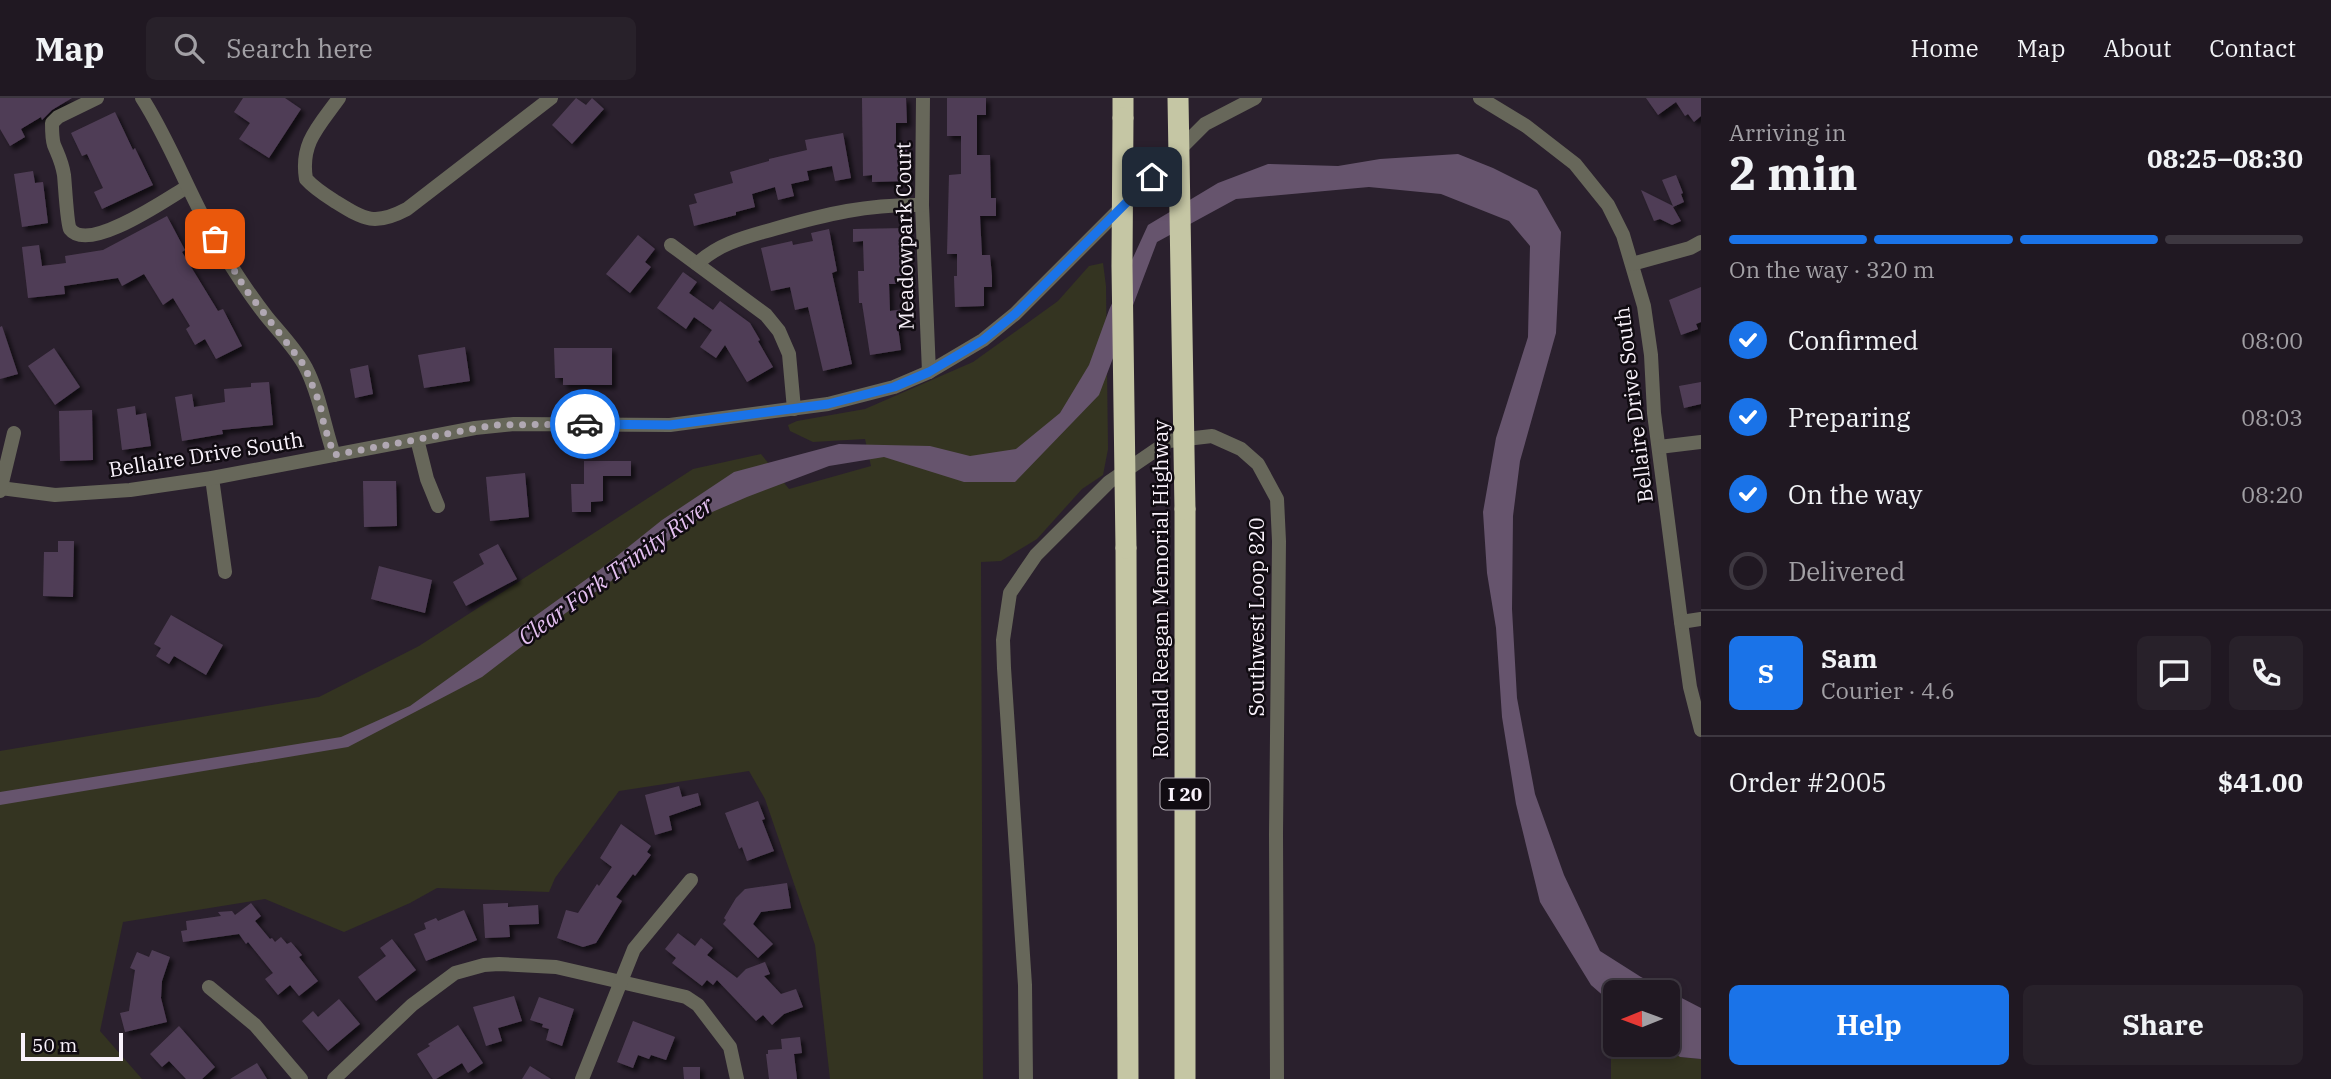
<!DOCTYPE html>
<meta charset="utf-8">
<style>
body{margin:0;font-family:"IBM Plex Serif",serif;background:#28212a;color:#f1f3f6;height:100vh;display:flex;flex-direction:column;font-size:26px;white-space:nowrap}
*{box-sizing:border-box;margin:0}
p{font-size:23px;color:#a2a0a5}
.icon{flex:none;width:38px;height:38px;fill:none;stroke:currentColor;stroke-width:2;stroke-linecap:round;stroke-linejoin:round}
.map{position:relative;flex:1;overflow:hidden}
.side{display:flex;flex-direction:column;background:#201822;width:630px}
.side>*{flex:none}
.needle{width:46px;rotate:269deg}
.fabs{position:absolute;left:1603px;top:882px;display:grid;gap:14px}
.fabs a{display:grid;place-items:center;width:77px;height:77px;border-radius:10px;background:#201822;box-shadow:0 4px 10px #0003,0 0 0 2px #3d3740;font-size:35px}
.scale{position:absolute;left:21px;bottom:18px;width:102px;box-sizing:border-box;padding-left:7px;border:4px solid #f9f2fb;border-top:0;font-size:19px;line-height:24px;white-space:nowrap;color:#f9f2fb;-webkit-text-stroke:5px #100b11;paint-order:stroke}
.pin{position:absolute;display:grid;place-items:center;width:60px;height:60px;color:#fff;margin:-30px;border-radius:14px;box-shadow:0 4px 10px #0006}
.courier{position:absolute;display:grid;place-items:center;width:70px;height:70px;margin:-35px;border:5px solid #1a73e8;border-radius:50%;background:#fff;color:#222;box-shadow:0 2px 9px #0007}
.head em{font-style:normal;font-weight:700}
.head div{display:flex;flex-direction:column-reverse}
.head{display:flex;align-items:center;justify-content:space-between;height:119px;padding:0 28px}
h1{font-size:46px;font-weight:700;line-height:52px}
.bar{display:grid;grid-template-columns:repeat(4,1fr);gap:10px 7px;align-content:center;height:84px;padding:0 28px}
.bar i{height:9px;border-radius:5px;background:#3d3740}
.bar .active{background:#1a73e8}
.bar p{grid-column:span 4}
.line{display:flex;align-items:center;gap:18px;padding:0 28px;border-top:2px solid #3d3740}
.line div{flex:1}
.round{display:grid;place-items:center;flex:none;width:74px;height:74px;border-radius:10px;background:#28212a}
ol{padding:0 28px;list-style:none}
li{display:flex;align-items:center;gap:21px;height:77px}
li p{margin-inline-start:auto}
li .icon{padding:7px;border-radius:50%;background:#1a73e8;color:#fff;stroke-width:4}
li:last-child{color:#a2a0a5}
li i{width:38px;height:38px;border:4px solid #3d3740;border-radius:50%}
.cta{display:flex;gap:14px;margin-top:auto;padding:14px 28px}
.cta a{flex:1;height:80px;border-radius:10px;background:#1a73e8;color:#fff;font-size:28px;font-weight:700;line-height:80px;text-align:center}
.cta a+a{background:#28212a;color:#f1f3f6}
header{display:flex;align-items:center;gap:42px;box-sizing:border-box;height:98px;padding:0 35px;background:#201822;border-bottom:2px solid #3d3740}
header strong{font-size:33px}
nav{display:flex;gap:38px;margin-inline-start:auto;font-size:24px}
.search{width:490px;height:63px;background:#28212a;display:flex;align-items:center;gap:18px;box-sizing:border-box;padding:0 24px;border-radius:10px;color:#a2a0a5;font-size:26px}
main{display:flex;flex:1;min-height:0}
.map>svg:first-child{display:block}
.green{fill:#343421}
.water{fill:#66546d}
.building{fill:#503e56;filter:url(#shadow)}
.lines{fill:none;stroke-linecap:round;stroke-linejoin:round}
.minor{stroke:#67675a;stroke-width:14}
.highway{stroke:#c5c6a4;stroke-width:21}
.highway-bridge{stroke:#c5c6a4;stroke-width:21}
.done{stroke:#b1a8b3;stroke-width:7;stroke-dasharray:0 12.6}
.route{stroke:#1a73e8;stroke-width:9}
.labels{text-anchor:middle;dominant-baseline:central;stroke-width:5;stroke-linejoin:round;paint-order:stroke}
.shield{fill:#100b11;stroke:#b3adb5;stroke-width:2}
.shield-label{font-size:19px;font-weight:bold;fill:#f9f2fb}
.street-label{font-size:21px;fill:#f9f2fb;stroke:#100b11}
.water-label{font-size:23px;font-style:italic;fill:#e3bff0;stroke:#100b11}
</style>
<header>
<strong>Map</strong>
<div class="search"><svg class="icon" aria-label="search" viewBox="0 0 24 24"><circle cx="10" cy="10" r="6"/><path d="M15 15l6 6"/></svg>Search here</div>
<nav><a>Home</a><a>Map</a><a>About</a><a>Contact</a></nav>
</header>
<main>
<div class="map">
<svg width="1701" height="981" viewBox="0 0 1701 981">
<defs>
<filter id="shadow"><feDropShadow dx="4" dy="4" stdDeviation="2" flood-color="#0009"/></filter>
</defs>
<rect width="100%" height="100%" fill="#2a202d"/>
<g class="green">
<path d="M1103,165L1106,188L1108,351L1103,377L1082,391L1037,441L1001,463L981,464L983,981H830L815,847L765,701L749,673L619,693L555,780L549,794L437,790L410,805L344,834L265,801L123,824L100,933L142,981H0V653L319,599L419,548L693,371L761,356L789,391L871,368L865,341L813,344L790,333L788,327L797,323L865,311L973,264L1058,203L1089,168Z"/>
<path d="M1611,904L1615,908V947H1664L1680,959L1701,961V981H1611Z"/>
</g>
<path class="water" d="M1458,56L1493,70L1537,92L1561,134L1556,235L1520,363L1513,418L1512,511L1517,600L1535,696L1564,777L1600,853L1641,879L1701,910V961L1680,959L1664,947H1668V894H1615V908L1591,887L1540,804L1516,706L1502,619L1496,530L1487,475L1483,414L1496,340L1528,239L1530,148L1509,123L1441,96L1369,89L1236,101L1157,144L1099,297L1015,384H964L884,359L829,368L747,399L703,418L563,517L482,579L348,649L0,707V694L341,639L410,608L602,470L662,422L734,374L839,346L930,348L970,358L1016,351L1060,315L1089,267L1109,212L1148,127L1218,85L1268,66L1338,68L1380,61Z"/>
<g class="building">
<path d="M0,0H72L52,12L42,22L41,19L21,31L25,39L10,48L0,31Z"/>
<path d="M243,0H285L301,11L269,60L239,41L250,25L234,14Z"/>
<path d="M576,0L586,7L592,0L604,11L572,46L552,27Z"/>
<path d="M862,0H906L907,25H896V49H907L908,83L872,84V77L863,78Z"/>
<path d="M947,0H986V17H977V57H990L991,100H996V118H980L982,157H990L992,178V189H984V208L955,209L954,178H957V156H947L949,77L961,76V38H947Z"/>
<path d="M1646,0H1701V18L1694,24L1688,16L1685,18L1676,4L1658,17Z"/>
<path d="M115,14L133,52L135,50L153,87L102,111L94,94L103,90L87,56L82,58L71,35Z"/>
<path d="M843,35L851,80L835,83L832,68L807,73L809,82L791,86L794,98L778,102L775,89L752,96L755,109L736,114V117L694,128L689,107L697,105L694,96L733,85L730,74L769,63V61L807,52L805,42Z"/>
<path d="M33,73L35,85L43,84L48,125L22,129L14,76Z"/>
<path d="M1676,77L1683,95L1681,96L1684,104L1673,109L1681,123L1672,127L1660,121L1654,123L1641,92L1673,108L1662,82Z"/>
<path d="M167,118L185,152L182,154L218,213L223,211L242,248L216,261L205,241L195,247L186,231L190,228L173,200L163,207L144,176L122,188L118,180L64,188L65,196L28,200L22,149L39,147L42,168L66,165L65,158L103,152Z"/>
<path d="M907,130L906,186H889L890,213L904,211L907,227L898,229L901,252L870,257L862,205H859L858,173H864L863,143L853,144V131Z"/>
<path d="M829,131L837,173L832,175L852,266L823,273L808,209L795,212L790,189L771,193L761,150L792,143L793,147L813,143L811,135Z"/>
<path d="M638,137L655,151L645,164L651,169L630,195L606,176Z"/>
<path d="M683,174L697,184L689,195L713,212L720,203L750,225L760,242L758,243L773,269L747,284L725,247L716,260L700,249L712,232L694,219L686,231L657,210Z"/>
<path d="M1701,189V224L1696,226L1698,231L1681,237L1669,202Z"/>
<path d="M2,228L18,276L0,281V229Z"/>
<path d="M465,249L470,283L424,290L418,257Z"/>
<path d="M54,250L80,289L55,307L28,268Z"/>
<path d="M554,250H612V287H563V280H555Z"/>
<path d="M368,267L373,296L355,300L350,271Z"/>
<path d="M269,284L273,327L222,332L223,336L182,343L175,299L192,296L194,309L225,304L224,291L251,289V285Z"/>
<path d="M1701,284V306L1684,310L1679,288Z"/>
<path d="M135,308L136,317L146,315L151,348L122,352L117,311Z"/>
<path d="M92,312L93,362L60,363L59,313Z"/>
<path d="M584,363H631V378H603V403L591,404V414H572L571,386H584Z"/>
<path d="M525,375L529,419L490,423L486,379Z"/>
<path d="M363,383H396L397,428L364,429Z"/>
<path d="M58,443H74L73,499L43,498L44,454H58Z"/>
<path d="M498,446L517,481L466,508L453,484L484,466L479,456Z"/>
<path d="M379,468L432,482L425,515L371,501Z"/>
<path d="M171,517L223,547L206,577L174,558L169,566L156,558L161,550L154,546Z"/>
<path d="M679,688L682,699L698,695L701,707L669,718L672,732L655,737L645,697Z"/>
<path d="M758,703L765,721L762,722L774,753L747,763L742,749L739,751L725,715Z"/>
<path d="M621,726L651,748L647,754L651,757L635,778L633,776L616,799L622,803L596,845L583,849L557,840L566,812L578,815L597,786L599,788L612,769L600,760Z"/>
<path d="M787,785L791,810L761,814L753,826L773,846L758,860L723,826L726,822L724,820L736,800L745,791Z"/>
<path d="M251,805L261,818L255,823L270,841L272,840L275,844L281,839L287,846L291,844L302,857L299,859L318,883L299,898L290,887L278,897L265,881L273,875L248,844L246,846L239,836L183,844L181,833L187,832L186,823L221,818L218,814L232,813L235,817Z"/>
<path d="M508,805V809L538,807L539,826L509,827L510,839L485,840L483,806Z"/>
<path d="M464,812L477,842L426,863L414,836L426,831L424,825L436,820L438,823Z"/>
<path d="M678,835L695,848L701,840L713,850L707,857L737,880L746,871L765,864L770,876L764,878L781,896L796,891L803,909L784,916L772,927L763,917L756,923L717,882L713,887L707,882L702,888L672,865L676,860L665,851Z"/>
<path d="M392,841L416,872L376,903L358,879L386,858L380,850Z"/>
<path d="M152,852L170,859L162,883L161,900L167,924L125,934L120,915L129,913L135,872L130,870L137,854L149,859Z"/>
<path d="M514,898L522,923L498,930L502,943L486,948L473,909Z"/>
<path d="M539,899L574,911L562,948L546,942L549,931L542,929L543,926L530,922Z"/>
<path d="M339,901L360,926L328,953L302,923L313,913L318,919Z"/>
<path d="M633,923L675,939L666,962L651,957L649,961L638,957L633,970L617,964Z"/>
<path d="M458,927L483,965L468,975L462,965L436,981H433L417,956L430,948L428,946Z"/>
<path d="M179,928L215,969L202,981H186L169,963L162,969L150,956Z"/>
<path d="M800,939L802,955L794,956L797,981H769L766,956H768V952L782,951L781,941Z"/>
<path d="M257,965L267,981H230Z"/>
<path d="M530,968L551,981H522Z"/>
<path d="M683,969H700V981H684Z"/>
</g>
<g class="lines">
<g class="minor">
<path d="M97,0L58,19L52,25C52,32 52,41 54,47C59,59 62,64 64,77C65,86 67,126 70,131C89,156 168,100 187,89"/>
<path d="M142,0C171,45 189,97 216,143C232,170 248,195 267,219C280,235 297,252 306,270C320,297 324,328 334,357"/>
<path d="M339,0C319,28 300,45 306,81C315,91 325,97 336,104C365,122 375,128 407,111L551,0"/>
<path d="M923,0L922,107L929,274"/>
<path d="M1480,0L1526,28L1575,66L1608,107L1623,137L1644,208L1651,257L1654,315L1681,524L1690,589L1701,632"/>
<path d="M671,147L766,217L779,233L789,256L794,311"/>
<path d="M697,166C719,145 746,139 774,131C826,116 868,106 922,107"/>
<path d="M1632,166L1690,150L1701,144"/>
<path d="M417,341L427,381L438,408"/>
<path d="M1659,349L1701,344"/>
<path d="M212,380L225,474"/>
<path d="M0,390L55,397L130,392L212,380L475,330L514,326L670,327L828,306L894,289L929,274L983,242L1015,216L1205,26L1255,0"/>
<path d="M0,393L14,335"/>
<path d="M1681,524L1701,521"/>
<path d="M209,889L255,927L301,981"/>
<path d="M334,981L412,907L455,875L484,867L499,866L556,869L686,899L698,907L730,949L737,981"/>
<path d="M582,981L634,851L691,782"/>
<path d="M1026,981L1025,887L1004,570L1003,542L1010,495L1036,457L1109,384L1169,343L1212,338L1241,351L1258,366L1277,401L1279,443L1276,736L1277,981"/>
</g>
<g class="highway">
<path d="M1123,0V20"/>
<path d="M1126,450L1128,981"/>
<path d="M1185,981V411"/>
</g>
<g class="highway-bridge">
<path d="M1178,0L1185,411"/>
<path d="M1123,20L1122,168L1126,450"/>
</g>
</g>
<g class="lines">
<path class="done" d="M215,141L246,192L304,267L320,306L324,327L334,357L494,327L585,326"/>
<path class="route" d="M585,326L670,327L828,306L894,289L929,274L983,242L1015,216L1152,79"/>
</g>
<g class="labels">
<rect class="shield" x="1160.5" y="680.5" width="49" height="31" rx="5"/>
<g class="shield-label">
<text x="1185" y="696">I 20</text>
</g>
<g class="street-label">
<text transform="translate(904 138) rotate(-91)">Meadowpark Court</text>
<text transform="translate(1633 307) rotate(-97)">Bellaire Drive South</text>
<text transform="translate(206 356) rotate(-9)">Bellaire Drive South</text>
<text transform="translate(1160 491) rotate(-90)">Ronald Reagan Memorial Highway</text>
<text transform="translate(1256 519) rotate(-90)">Southwest Loop 820</text>
</g>
<g class="water-label">
<text transform="translate(615 472) rotate(-36)">Clear Fork Trinity River</text>
</g>
</g>
</svg>
<div class="fabs">
<a><svg class="needle" viewBox="-14 -14 28 28"><path d="M0-13l5 13h-10z" fill="#e53935"/><path d="M0 13l5-13h-10z" fill="#a2a0a5"/></svg></a>
</div>
<div class="scale">50 m</div>
<div class="pin" style="left:215px;top:141px;background:#ea580c"><svg class="icon" aria-label="bag" viewBox="0 0 24 24"><path d="M5 8h14l-1 12H6zM9 8a3 3 0 0 1 6 0"/></svg></div>
<div class="pin" style="left:1152px;top:79px;background:#1f2937"><svg class="icon" aria-label="home" viewBox="0 0 24 24"><path d="M3 11l9-7 9 7M6 9v11h12V9"/></svg></div>
<div class="courier" style="left:585px;top:326px"><svg class="icon" aria-label="car" viewBox="0 0 24 24"><path d="M5 17H2v-5l4-1 3-4h7l3 4 3 1v5h-3M9 17h6M6 11h13"/><circle cx="7" cy="17" r="2"/><circle cx="17" cy="17" r="2"/></svg></div>
</div>
<section class="side">
<div class="head"><div><h1>2 min</h1><p>Arriving in</p></div><em>08:25–08:30</em></div>
<div class="bar"><i class="active"></i><i class="active"></i><i class="active"></i><i></i><p>On the way · 320 m</p></div>
<ol>
<li><svg class="icon" aria-label="check" viewBox="0 0 24 24"><path d="M5 12l5 5 9-10"/></svg>Confirmed<p>08:00</p></li>
<li><svg class="icon" aria-label="check" viewBox="0 0 24 24"><path d="M5 12l5 5 9-10"/></svg>Preparing<p>08:03</p></li>
<li><svg class="icon" aria-label="check" viewBox="0 0 24 24"><path d="M5 12l5 5 9-10"/></svg>On the way<p>08:20</p></li>
<li><i></i>Delivered</li>
</ol>
<div class="line" style="height:126px"><b class="round" style="background:#1a73e8;color:#fff">S</b><div><b>Sam</b><p>Courier · 4.6</p></div><a class="round"><svg class="icon" aria-label="chat" viewBox="0 0 24 24"><path d="M4 5h16v11H9l-5 4z"/></svg></a><a class="round"><svg class="icon" aria-label="phone" viewBox="0 0 24 24"><path d="M5 4h4l2 5-3 2q2 4 5 5l2-3 5 2v4C11 20 4 13 5 4z"/></svg></a></div>
<div class="line" style="height:91px"><div>Order #2005</div><b>$41.00</b></div>
<div class="cta"><a>Help</a><a>Share</a></div>
</section>
</main>
